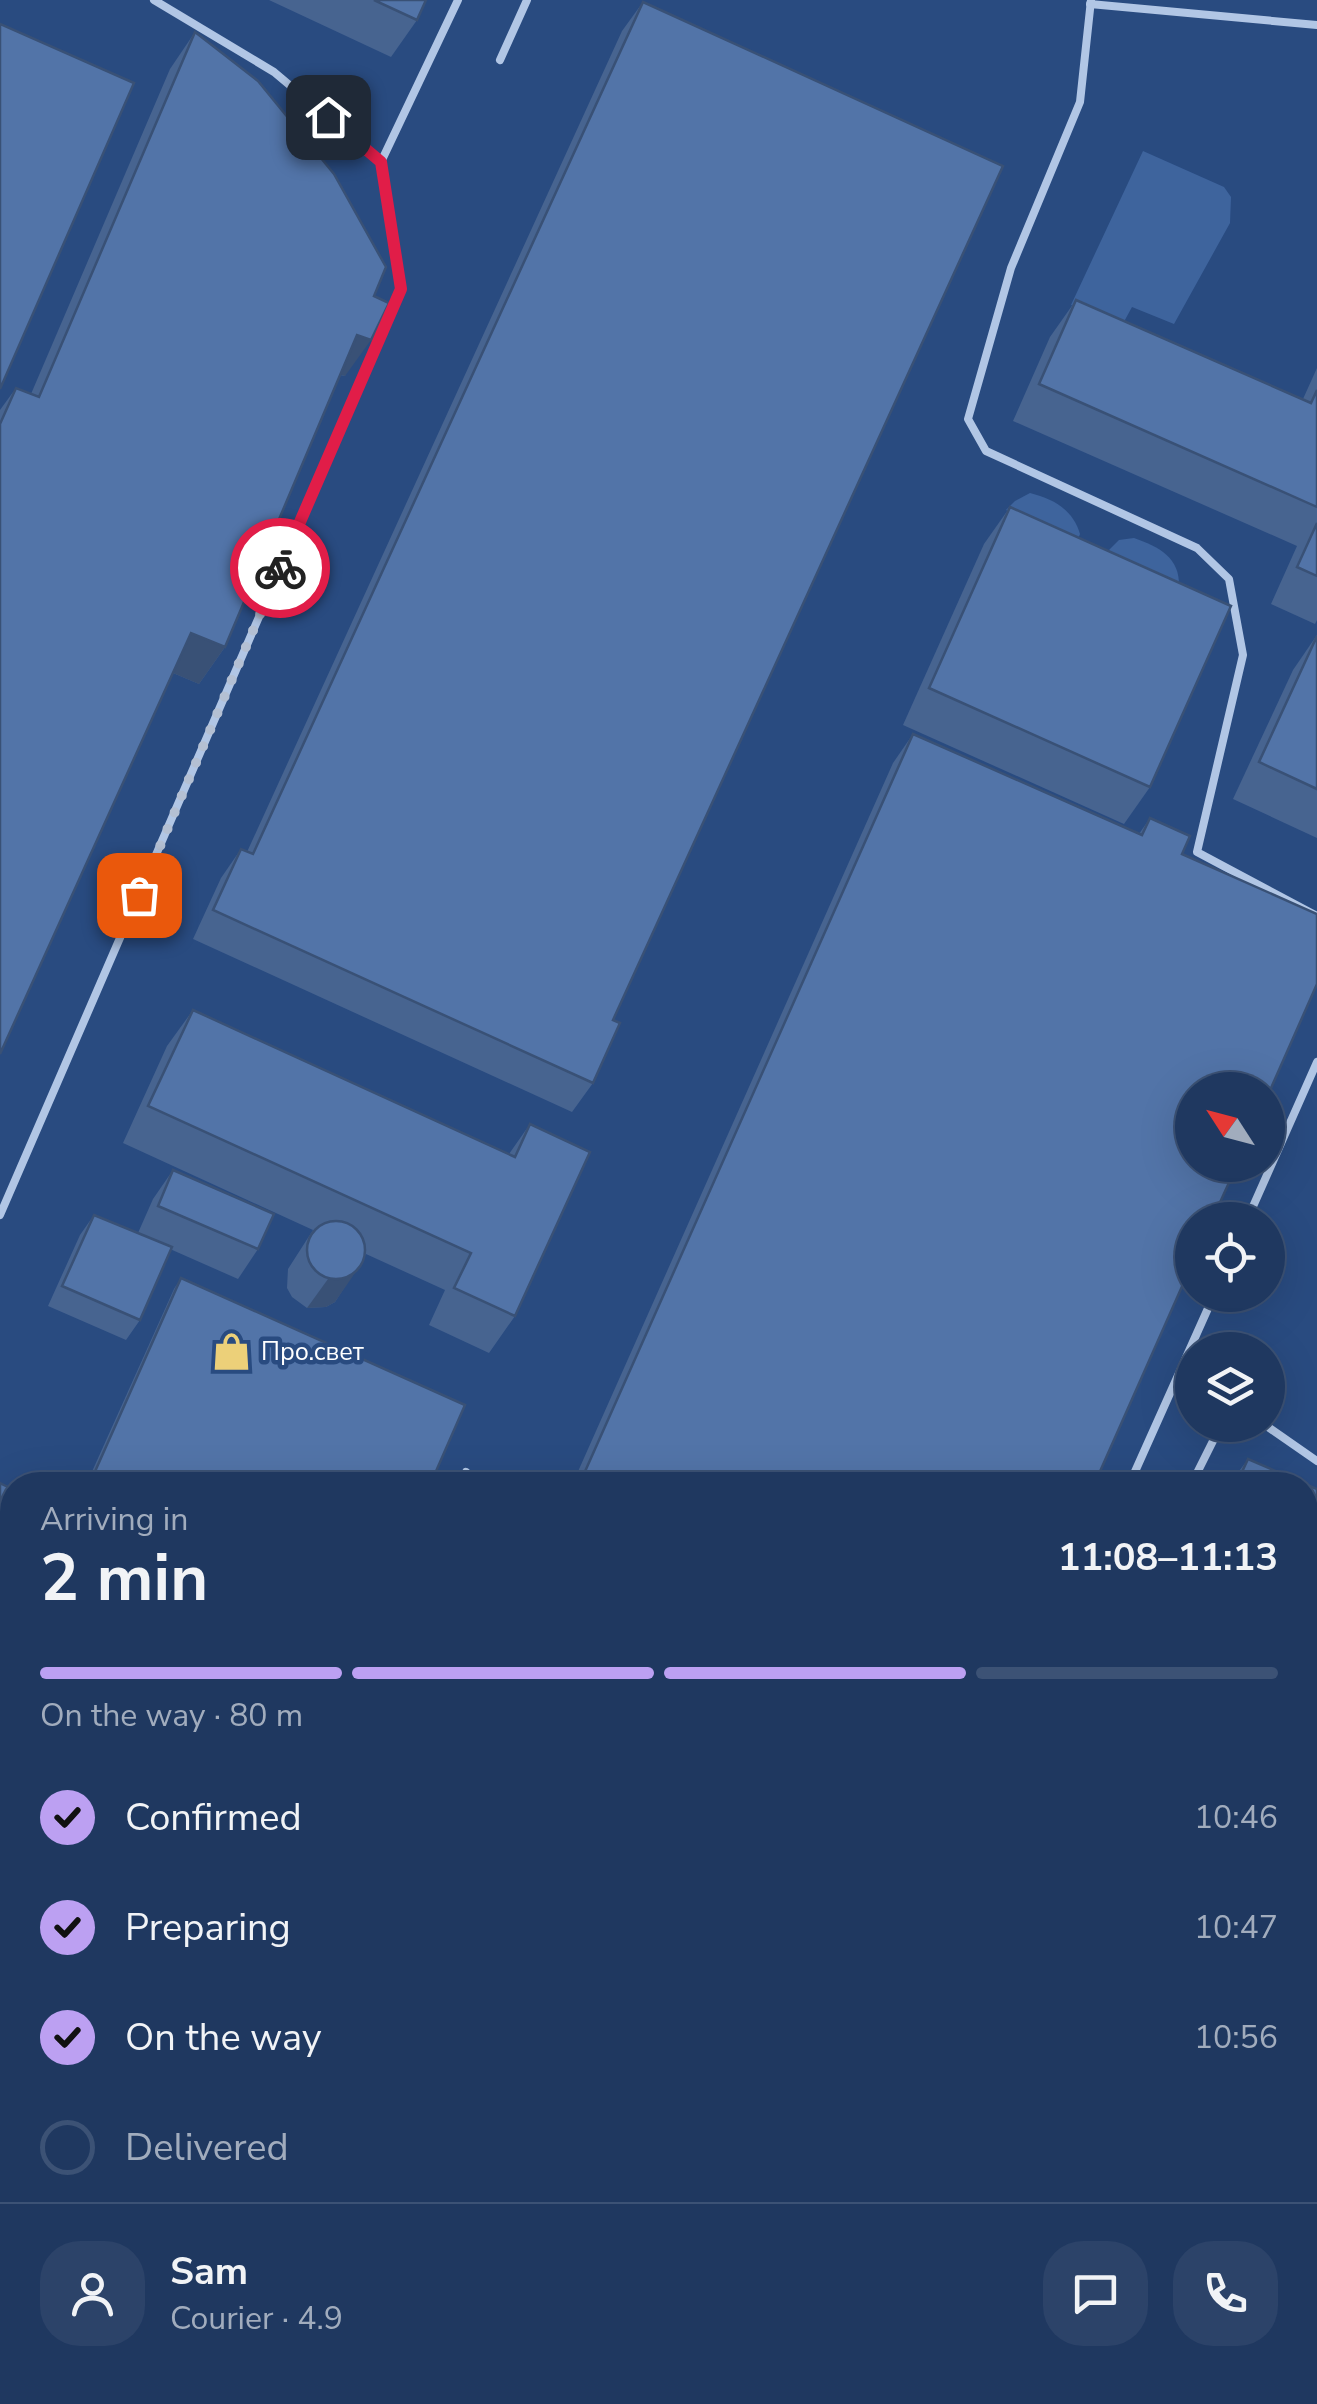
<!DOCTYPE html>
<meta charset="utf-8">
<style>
body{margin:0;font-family:"Nunito Sans",sans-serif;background:#2c4369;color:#f1f3f6;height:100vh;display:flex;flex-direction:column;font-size:38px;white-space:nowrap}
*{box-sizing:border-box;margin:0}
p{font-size:32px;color:#a1acbd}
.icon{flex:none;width:55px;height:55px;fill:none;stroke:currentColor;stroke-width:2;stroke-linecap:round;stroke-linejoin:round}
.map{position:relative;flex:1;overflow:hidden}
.drawer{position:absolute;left:0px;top:1472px;width:1318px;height:932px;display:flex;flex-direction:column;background:#1f3860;border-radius:40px 40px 0 0;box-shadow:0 10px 40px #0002,0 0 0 2px #3c5275}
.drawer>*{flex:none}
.needle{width:65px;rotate:306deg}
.fabs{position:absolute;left:1175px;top:1072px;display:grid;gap:20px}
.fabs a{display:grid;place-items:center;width:110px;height:110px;border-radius:50%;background:#1f3860;box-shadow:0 10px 40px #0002,0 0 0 2px #3c5275;font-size:50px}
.pin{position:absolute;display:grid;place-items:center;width:85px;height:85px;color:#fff;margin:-42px;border-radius:20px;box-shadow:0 5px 15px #0006}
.courier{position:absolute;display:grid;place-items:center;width:100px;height:100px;margin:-50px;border:8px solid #e11d48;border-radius:50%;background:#fff;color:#222;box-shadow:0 2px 12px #0007}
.overview em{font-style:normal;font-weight:700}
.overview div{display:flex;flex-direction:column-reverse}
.overview{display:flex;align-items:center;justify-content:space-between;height:170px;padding:0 40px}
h1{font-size:65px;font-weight:700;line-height:75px}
.bar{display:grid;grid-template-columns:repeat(4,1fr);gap:15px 10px;align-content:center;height:120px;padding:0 40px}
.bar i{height:12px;border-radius:8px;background:#3c5275}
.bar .on{background:#bca0f2}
.bar p{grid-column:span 4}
.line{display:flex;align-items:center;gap:25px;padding:0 40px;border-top:2px solid #3c5275}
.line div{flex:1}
.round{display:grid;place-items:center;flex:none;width:105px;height:105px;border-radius:40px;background:#2c4369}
ol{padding:0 40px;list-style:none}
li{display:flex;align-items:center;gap:30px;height:110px}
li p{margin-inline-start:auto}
li .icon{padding:10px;border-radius:50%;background:#bca0f2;color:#111;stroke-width:4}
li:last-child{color:#a1acbd}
li i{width:55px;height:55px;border:5px solid #3c5275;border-radius:50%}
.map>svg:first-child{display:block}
.green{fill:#3e649d}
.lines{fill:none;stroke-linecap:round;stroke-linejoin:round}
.path{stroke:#b1c6e5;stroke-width:6;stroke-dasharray:5 8;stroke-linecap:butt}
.lane{stroke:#b1c6e5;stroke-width:8}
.street{stroke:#b1c6e5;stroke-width:10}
.secondary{stroke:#dae5f5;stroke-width:20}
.tram{stroke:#fff;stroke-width:2.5}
.wall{fill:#476490}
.shaded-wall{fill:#395176}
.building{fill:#5274a8;stroke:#395176;stroke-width:2.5}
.done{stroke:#b4c0d3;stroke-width:10;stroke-dasharray:0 18}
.route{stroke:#e11d48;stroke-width:12}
.labels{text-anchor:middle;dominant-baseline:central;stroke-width:9;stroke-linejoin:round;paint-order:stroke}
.poi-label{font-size:25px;fill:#fff;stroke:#294b80;text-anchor:start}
</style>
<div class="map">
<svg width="1317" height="2404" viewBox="0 0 1317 2404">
<rect width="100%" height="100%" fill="#294b80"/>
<g class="green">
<path d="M1143,151L1224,187L1231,197L1230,223L1174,324L1132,307L1120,329L1071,305Z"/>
<path d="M1030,493C1054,499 1073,510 1080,534L1076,544L1006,510L1015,501Z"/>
<path d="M1134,538C1159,547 1180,557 1179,587L1105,554L1119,540Z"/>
<path d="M1305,2337L1317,2345V2367L1305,2381Z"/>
<path d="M1004,2393H1058L1053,2404H999Z"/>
<path d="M1217,2393V2392L1295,2393L1288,2404H1212Z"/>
</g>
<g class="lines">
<path class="path" d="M1305,1897L1317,1872"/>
<g class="lane">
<path d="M1091,0L1080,102L1011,268L968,419L986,451L1197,548L1229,579L1243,655L1197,852L1317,916"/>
<path d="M1090,4L1317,25"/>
<path d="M500,60L527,0"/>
<path d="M381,162L458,0"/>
<path d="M0,1215L401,289L381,162L274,72L154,0"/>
<path d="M1247,1220L1317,1062"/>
<path d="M1265,1425L1317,1461"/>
<path d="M460,1485L466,1472"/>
<path d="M1129,1485L1214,1295"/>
<path d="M1191,1485L1221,1425"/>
<path d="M1305,2272L1317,2279"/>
<path d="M1307,2404L1317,2388"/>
</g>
<path class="street" d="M0,1665L12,1671"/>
<g class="secondary">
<path d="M1305,1970L1317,1944"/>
<path d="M1305,2111L1317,2085"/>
<path d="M1106,2404L1111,2392"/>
<path d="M1174,2404L1179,2392"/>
</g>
<g class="tram">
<path d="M1305,2013L1317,1988"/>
<path d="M1305,2061L1317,2035"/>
<path d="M1127,2404L1132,2392"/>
<path d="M1149,2404L1154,2392"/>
</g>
</g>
<g class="wall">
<path d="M269,0H426L417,20L391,57Z"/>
<path d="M643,2L613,1020L593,1083L572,1112L193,939L221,878L241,849L247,852L622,31Z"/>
<path d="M195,32L374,296L345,376L340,375L225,647L199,684L173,673L0,1054V410L16,388L31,394L170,69Z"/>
<path d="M1076,300L1303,399L1317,368V620L1315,624L1271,604L1297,546L1013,421L1050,337Z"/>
<path d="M1010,507L1150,787L1124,824L903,725L984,544Z"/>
<path d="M1317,635V838L1233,799L1293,670Z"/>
<path d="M913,734L1139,834L1150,818L1182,854L1094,1485H572L893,763Z"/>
<path d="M193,1010L509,1154L530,1124L515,1316L489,1353L429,1325L445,1290L366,1254L335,1302L326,1307L307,1308L292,1297L287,1288L288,1269L313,1230L123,1143L167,1046Z"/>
<path d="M173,1170L258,1249L238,1279L170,1249L140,1320L126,1340L48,1306L80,1235L94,1215L138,1233L153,1199Z"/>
<path d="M181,1278L430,1485H86L174,1289Z"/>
<path d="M1248,1459L1305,1485H1229Z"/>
<path d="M0,1483L12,1489V1622L0,1640Z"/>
<path d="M0,1741L12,1746V2313L0,2307Z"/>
<path d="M1317,2196V2228L1305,2222Z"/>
<path d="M157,2392H231L229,2395L249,2404H149Z"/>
<path d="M349,2392H418L413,2404H344Z"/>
<path d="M712,2392H1013L1008,2404H707Z"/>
</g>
<g class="shaded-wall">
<path d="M357,335L371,340L345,376L331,372Z"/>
<path d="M191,633L225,647L199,684L166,670Z"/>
<path d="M355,1273L335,1302L326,1307L307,1308L328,1279Z"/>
</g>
<g class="building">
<path d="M374,0H426L417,20Z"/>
<path d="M643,2L1003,166L613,1020L620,1023L593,1083L213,910L241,849L253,854Z"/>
<path d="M0,24L134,83L0,389Z"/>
<path d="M195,32L258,81L334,174L386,267L374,296L389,303L371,340L357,335L225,647L191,633L0,1054V424L16,388L39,397Z"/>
<path d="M1076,300L1311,403L1317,390V507L1039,384Z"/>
<path d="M1010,507L1231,606L1150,787L929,688Z"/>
<path d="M1317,523V576L1297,567Z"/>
<path d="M1317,636V789L1259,762Z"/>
<path d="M913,734L1142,835L1150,818L1190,836L1182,854L1317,914V984L1268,1095V1090H1192V1165H1237L1212,1220H1192V1264L1094,1485H579Z"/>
<path d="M193,1010L515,1157L530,1124L590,1152L515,1316L454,1288L471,1253L148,1106Z"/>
<path d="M173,1170L274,1214L258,1249L158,1206Z"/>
<path d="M94,1215L172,1247L140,1320L62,1286Z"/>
<circle cx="336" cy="1250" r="29"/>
<path d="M181,1278L465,1405L430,1485H89Z"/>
<path d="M1248,1459L1317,1489V1701L1305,1728V1485H1236Z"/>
<path d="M0,1483L12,1489V1620L0,1614Z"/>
<path d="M0,1741L12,1746V2264L0,2258Z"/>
<path d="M0,2372L12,2377V2392H45L69,2404H0Z"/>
<path d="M162,2392H224L249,2404H157Z"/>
<path d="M359,2392H418L413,2404H353Z"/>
<path d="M722,2392H1013L1008,2404H716Z"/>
</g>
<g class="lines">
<path class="done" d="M139,895L280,568"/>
<path class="route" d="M280,568L401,289L381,162L328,117"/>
</g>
<defs>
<symbol id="shop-bare" viewBox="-9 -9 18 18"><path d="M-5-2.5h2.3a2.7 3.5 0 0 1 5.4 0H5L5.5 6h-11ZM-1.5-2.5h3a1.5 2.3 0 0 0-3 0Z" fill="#ecd079" stroke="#294b80" stroke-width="2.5" paint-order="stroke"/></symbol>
</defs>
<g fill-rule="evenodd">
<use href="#shop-bare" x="204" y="1324" width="55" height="55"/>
</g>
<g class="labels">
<g class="poi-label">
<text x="261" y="1352">Про.свет</text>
</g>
</g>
</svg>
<div class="fabs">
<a><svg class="needle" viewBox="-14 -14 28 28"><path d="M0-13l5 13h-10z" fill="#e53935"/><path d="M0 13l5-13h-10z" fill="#a1acbd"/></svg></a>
<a><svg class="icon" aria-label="locate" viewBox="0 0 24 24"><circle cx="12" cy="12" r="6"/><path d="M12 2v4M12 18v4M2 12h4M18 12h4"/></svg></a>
<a><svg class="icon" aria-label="layers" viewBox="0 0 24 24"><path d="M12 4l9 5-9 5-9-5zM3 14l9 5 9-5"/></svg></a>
</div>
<div class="pin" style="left:139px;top:895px;background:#ea580c"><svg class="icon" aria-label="bag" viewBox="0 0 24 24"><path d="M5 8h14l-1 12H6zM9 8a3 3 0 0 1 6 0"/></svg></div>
<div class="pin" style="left:328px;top:117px;background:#1f2937"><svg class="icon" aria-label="home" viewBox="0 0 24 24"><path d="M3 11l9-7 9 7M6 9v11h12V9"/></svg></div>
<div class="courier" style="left:280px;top:568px"><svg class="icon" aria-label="bike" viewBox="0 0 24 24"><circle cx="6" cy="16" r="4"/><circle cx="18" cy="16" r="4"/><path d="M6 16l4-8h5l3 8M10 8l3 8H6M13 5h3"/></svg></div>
<section class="drawer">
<div class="overview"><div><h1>2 min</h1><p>Arriving in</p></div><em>11:08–11:13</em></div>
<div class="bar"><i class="on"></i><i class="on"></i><i class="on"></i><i></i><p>On the way · 80 m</p></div>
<ol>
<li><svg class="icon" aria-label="check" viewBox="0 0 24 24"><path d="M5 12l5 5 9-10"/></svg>Confirmed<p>10:46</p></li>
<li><svg class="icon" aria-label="check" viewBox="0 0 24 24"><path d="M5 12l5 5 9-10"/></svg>Preparing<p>10:47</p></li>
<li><svg class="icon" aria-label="check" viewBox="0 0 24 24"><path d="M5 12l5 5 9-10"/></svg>On the way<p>10:56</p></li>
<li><i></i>Delivered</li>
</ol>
<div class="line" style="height:180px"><a class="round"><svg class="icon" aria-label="person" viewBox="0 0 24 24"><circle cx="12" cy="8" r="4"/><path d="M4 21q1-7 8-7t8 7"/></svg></a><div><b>Sam</b><p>Courier · 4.9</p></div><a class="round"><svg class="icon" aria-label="chat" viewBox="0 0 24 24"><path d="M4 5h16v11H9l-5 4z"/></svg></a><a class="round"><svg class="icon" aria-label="phone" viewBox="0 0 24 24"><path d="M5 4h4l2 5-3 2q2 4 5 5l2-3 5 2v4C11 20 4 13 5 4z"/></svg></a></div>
</section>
</div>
